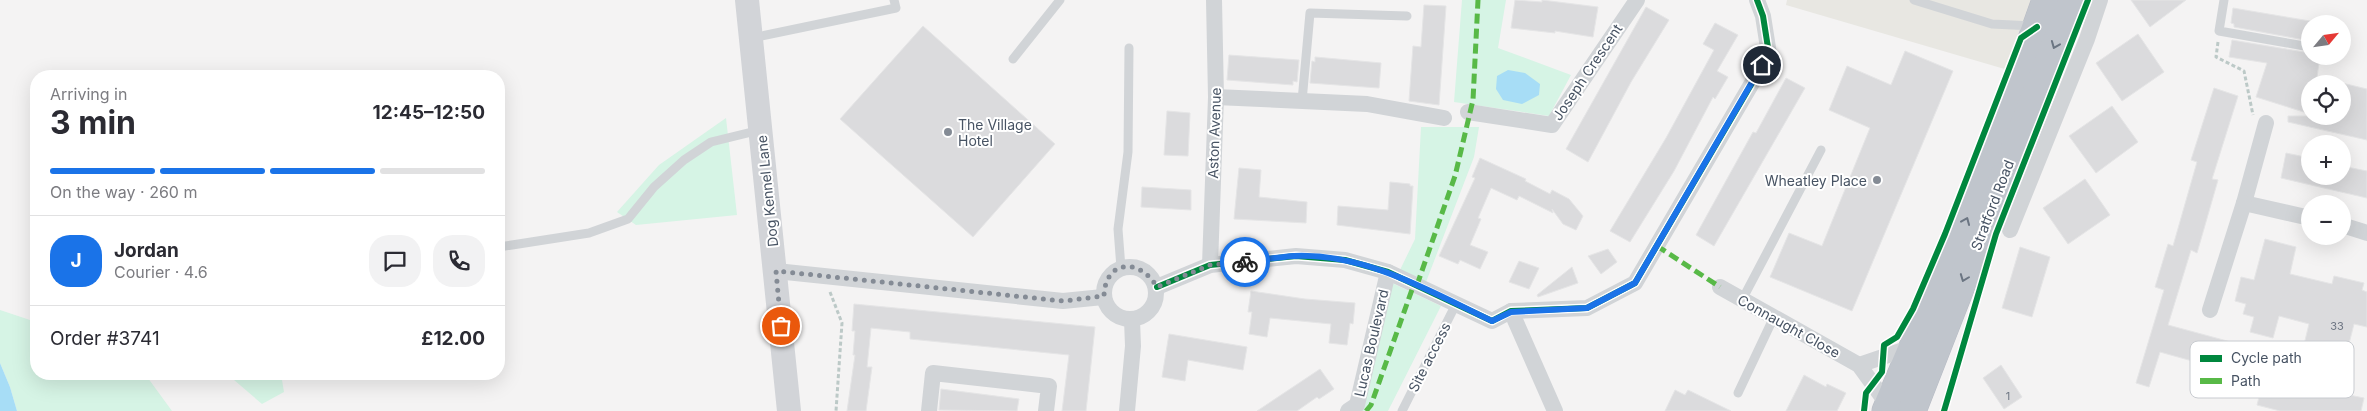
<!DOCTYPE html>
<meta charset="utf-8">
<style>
body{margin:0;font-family:Inter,sans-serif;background:#f2f2f3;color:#2b2b33;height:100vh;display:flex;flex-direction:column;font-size:19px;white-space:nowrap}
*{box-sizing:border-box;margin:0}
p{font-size:16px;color:#7c7c81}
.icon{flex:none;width:28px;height:28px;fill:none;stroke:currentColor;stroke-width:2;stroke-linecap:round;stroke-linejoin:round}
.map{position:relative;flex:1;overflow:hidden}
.side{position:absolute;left:30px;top:70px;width:475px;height:310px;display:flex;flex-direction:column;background:#fff;border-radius:20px;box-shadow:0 5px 20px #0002}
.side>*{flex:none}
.needle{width:32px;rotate:61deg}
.controls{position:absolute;left:2301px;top:15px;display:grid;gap:10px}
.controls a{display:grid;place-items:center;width:50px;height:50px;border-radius:50%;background:#fff;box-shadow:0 5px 20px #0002;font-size:25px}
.pin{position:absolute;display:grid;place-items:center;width:42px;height:42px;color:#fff;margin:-21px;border:2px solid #fff;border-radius:50%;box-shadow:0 1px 5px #0007}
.courier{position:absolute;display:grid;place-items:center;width:50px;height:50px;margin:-25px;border:4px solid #1a73e8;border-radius:50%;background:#fff;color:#222;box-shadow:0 1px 6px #0007}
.overview em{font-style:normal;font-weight:700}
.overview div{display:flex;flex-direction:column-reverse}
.overview{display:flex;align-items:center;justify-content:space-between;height:85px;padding:0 20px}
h1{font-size:32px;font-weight:700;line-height:38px}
.bar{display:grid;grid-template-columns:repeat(4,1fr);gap:8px 5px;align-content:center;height:60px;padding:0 20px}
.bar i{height:6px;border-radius:4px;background:#e1e1e2}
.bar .current{background:#1a73e8}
.bar p{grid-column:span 4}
.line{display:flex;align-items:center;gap:12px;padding:0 20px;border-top:1px solid #e1e1e2}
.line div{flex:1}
.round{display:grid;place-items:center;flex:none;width:52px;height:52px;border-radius:20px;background:#f2f2f3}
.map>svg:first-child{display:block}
.commercial{fill:#e8e7e2}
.green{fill:#d6f4e5}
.water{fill:#a7ddf6}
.building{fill:#dbdbdd;stroke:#e5e5e6}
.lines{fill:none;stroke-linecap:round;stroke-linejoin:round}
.highway-casing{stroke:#b7bbc4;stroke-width:29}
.path{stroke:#bcc9c7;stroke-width:3;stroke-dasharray:4 2.5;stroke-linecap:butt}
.lane{stroke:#d1d4d7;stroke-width:9}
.street{stroke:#d1d4d7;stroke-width:16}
.secondary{stroke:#d2d4d8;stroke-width:24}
.highway{stroke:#c0c5cc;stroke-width:28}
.quiet{stroke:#58b947;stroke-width:5;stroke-dasharray:10 5;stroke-linecap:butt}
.cycleway-casing{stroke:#fff;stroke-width:9}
.cycleway{stroke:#00873e;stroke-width:6}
.oneway{stroke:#6b7582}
.done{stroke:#848b95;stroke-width:5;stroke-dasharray:0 9}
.route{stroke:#1a73e8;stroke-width:6}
.poi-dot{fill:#848b95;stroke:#fff;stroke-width:2}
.labels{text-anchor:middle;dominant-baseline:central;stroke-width:4;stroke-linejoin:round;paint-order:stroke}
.number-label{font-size:11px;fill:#6e7683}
.street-label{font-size:14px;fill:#475363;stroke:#fff}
.poi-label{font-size:14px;fill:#475363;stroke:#fff;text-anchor:start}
.key{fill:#fff;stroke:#c8cbd0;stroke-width:1}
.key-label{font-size:14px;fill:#475363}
</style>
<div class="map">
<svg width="2367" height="411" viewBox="0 0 2367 411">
<rect width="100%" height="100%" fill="#f4f3f3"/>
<path class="commercial" d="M1787,0H2032L2008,70L1786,5Z"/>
<g class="green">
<path d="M1462,0H1506L1498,48L1571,75L1549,116L1454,102Z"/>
<path d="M726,118L737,215L636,225L617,212L659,165Z"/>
<path d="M1421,127H1479L1474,157L1426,282L1400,270L1415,239Z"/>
<path d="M1392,283L1441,306L1388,411H1358Z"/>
<path d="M0,310L36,322V374H145L172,411H17L10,387L0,363Z"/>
<path d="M227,374H281L284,392L262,404Z"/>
</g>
<g class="water">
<path d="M1508,70L1525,73L1540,84L1539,95L1522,104L1503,100L1496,89L1497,76Z"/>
<path d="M0,363L10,387L17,411H0Z"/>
</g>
<g class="building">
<path d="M1515,0L1542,2V0L1598,7L1593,37L1555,31V33L1511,28Z"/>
<path d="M2131,0H2186L2150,27Z"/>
<path d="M1424,5L1446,6L1439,105L1409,101L1413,46L1421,47Z"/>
<path d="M1646,7L1669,20L1631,82L1588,162L1566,149Z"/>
<path d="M2233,8L2310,21V41L2234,27V24L2231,23Z"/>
<path d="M1715,23L1738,35L1717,71L1728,77L1715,99L1713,97L1674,171L1630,242L1610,231L1666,138L1714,50L1703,44Z"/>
<path d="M923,26L1055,144L973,237L840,119Z"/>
<path d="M2138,34L2164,72L2122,101L2096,63Z"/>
<path d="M2232,40L2310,53V56H2320L2316,84H2310V114L2256,97L2267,63L2229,57Z"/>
<path d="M1905,51L1953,71L1852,311L1770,277L1789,233L1822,246L1870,128L1829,110L1847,66L1891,85Z"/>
<path d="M1229,55L1299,60L1297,82L1293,81V85L1227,80Z"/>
<path d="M1315,57L1381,63L1379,88L1310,83L1312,61L1315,62Z"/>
<path d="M1786,78L1805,88L1714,246L1696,235L1753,132L1756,133Z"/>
<path d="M2342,83L2367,89V140L2288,122V116H2342Z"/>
<path d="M2214,88L2238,96L2212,179L2218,180L2197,253L2191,250L2168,325L2253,348L2246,376L2160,352L2149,387L2136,383L2164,290L2155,287L2168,244L2173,246L2197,162L2191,160Z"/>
<path d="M2112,106L2138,142L2096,173L2069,136Z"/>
<path d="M1167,111L1190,113L1188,156L1164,155Z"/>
<path d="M2286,153L2310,158V176H2342V166L2367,171V198L2281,178Z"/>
<path d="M1480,158L1526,179L1525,181L1550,194L1552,190L1569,199L1583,216L1576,230L1563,224L1552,209L1553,213L1519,196L1517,200L1491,188L1478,218L1481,219L1470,245L1488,252L1480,269L1460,260L1458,264L1439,256L1475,178L1472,177Z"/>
<path d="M1239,168L1261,170L1259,197L1307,202L1306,223L1234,219Z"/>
<path d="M2085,179L2110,215L2068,244L2043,208Z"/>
<path d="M1390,182L1410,184V186H1413L1410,234L1337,225L1338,206L1388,210Z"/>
<path d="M1142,187L1191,190V210L1141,207Z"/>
<path d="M2265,239L2296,247L2290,274L2332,284L2334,276L2364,283L2362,290L2367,292V327L2354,324L2340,379L2353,383L2349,395L2364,398L2361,411H2280L2257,405L2265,374L2303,383L2311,355L2302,353L2309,324L2279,316L2273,338L2250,332L2254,317L2243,314L2246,304L2235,301L2241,277L2254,280Z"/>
<path d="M2020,247L2050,257L2032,317L2002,308Z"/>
<path d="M1608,249L1617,262L1601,274L1588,256Z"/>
<path d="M1519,261L1539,268L1529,289L1509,282Z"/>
<path d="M1572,267L1578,283L1538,297L1537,295Z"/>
<path d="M1251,291L1305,299L1355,303L1353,324L1350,323L1347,345L1329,343L1331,324L1270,318L1267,337L1249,334L1252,312H1248Z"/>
<path d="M854,304L1095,327L1086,411H1062L1069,355L910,339V332L871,328L867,367H872L866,411H847L855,355H853L855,331H852Z"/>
<path d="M1169,334L1247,347L1243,370L1188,360L1185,381L1162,377Z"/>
<path d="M2001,365L2022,397L2004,409L1983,378Z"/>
<path d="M1320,369L1334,389L1319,399L1317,397L1297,411H1257Z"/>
<path d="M1804,375L1826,387L1827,384L1846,393L1837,411H1786Z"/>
<path d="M941,389L1019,399L1017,411L939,410Z"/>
<path d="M1675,390L1685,395L1688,390L1731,411H1665Z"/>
</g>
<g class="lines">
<defs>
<g id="highway">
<path d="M1886,411L1973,205L2046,0"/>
<path d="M1912,411L2073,0"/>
</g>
</defs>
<use href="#highway" class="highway-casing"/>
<g class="path">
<path d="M2218,42L2216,57L2244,71L2253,115"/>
<path d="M830,292L842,323L836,411"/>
</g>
<g class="lane">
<path d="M1914,0L1992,24L2033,26"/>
<path d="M2224,0L2219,31L2310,47"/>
<path d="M752,38L896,8L894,0"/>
<path d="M1013,59L1060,0"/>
<path d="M1302,101L1310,13L1407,16"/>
<path d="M499,247L589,233L628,219L654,187L684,160L711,142L760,130"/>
<path d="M1121,268L1118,229L1128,152L1129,48"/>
<path d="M1742,300L1821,150"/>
<path d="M1738,393L1773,319"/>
<path d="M1402,411L1456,304"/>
</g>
<g class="street">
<path d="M1216,97L1367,104L1444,118"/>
<path d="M1468,112L1552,125L1637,0"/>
<path d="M2266,123L2244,203L2310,218"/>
<path d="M2342,225L2367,233"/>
<path d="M2010,230L2087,39L2100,0"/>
<path d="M1210,265L1216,97L1214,0"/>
<circle cx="1130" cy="293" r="26"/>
<path d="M776,271L1063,301L1103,297"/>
<path d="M1157,287L1210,265L1296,256L1345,260L1388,272L1492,321L1511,311L1587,308L1635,283L1769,54L1763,16L1757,0"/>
<path d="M1720,287L1859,365L1888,405"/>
<path d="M2210,310L2244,203"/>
<path d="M1511,311L1555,411"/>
<path d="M1859,365L1912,347"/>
<path d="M929,411L933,373L1049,386L1046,411"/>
<path d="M1127,411L1133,346L1132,320"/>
<path d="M1348,411L1357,405L1388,272"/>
</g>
<path class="secondary" d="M747,0L789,411"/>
<use href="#highway" class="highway"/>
<g class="quiet">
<path d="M1657,246L1720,287"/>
<path d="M1417,285L1455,176L1473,100L1478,0"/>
<path d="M1366,411L1371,405L1414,284"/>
</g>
<defs>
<g id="cycleway">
<path d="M1157,287L1210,265L1296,256L1345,260L1388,272L1492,321L1511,311L1587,308L1635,283L1769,54L1763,16L1757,0"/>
<path d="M1864,411L1866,393L1882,372L1884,345L1897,337L1913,309L1945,234L2021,38L2037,27"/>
<path d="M1944,411L1996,234L2088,0"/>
</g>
</defs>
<use href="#cycleway" class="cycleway-casing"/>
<use href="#cycleway" class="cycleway"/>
</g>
<defs><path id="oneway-chevron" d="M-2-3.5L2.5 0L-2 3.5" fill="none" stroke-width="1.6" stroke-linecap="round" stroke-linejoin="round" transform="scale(1.25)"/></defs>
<g class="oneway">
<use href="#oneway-chevron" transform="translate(2055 45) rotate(112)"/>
<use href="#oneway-chevron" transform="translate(1966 221) rotate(-67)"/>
<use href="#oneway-chevron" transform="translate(1964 278) rotate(111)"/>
</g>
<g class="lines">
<path class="done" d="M781,326L776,271L1063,301L1104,296C1105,260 1139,257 1157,287L1210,265L1245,262"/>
<path class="route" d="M1245,262C1261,260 1278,257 1294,256C1366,253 1429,291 1492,321L1511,312L1587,308L1635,283L1762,65"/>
</g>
<g class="poi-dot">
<circle cx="948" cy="132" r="5"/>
<circle cx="1877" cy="180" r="5"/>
</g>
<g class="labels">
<g class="number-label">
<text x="2337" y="326">33</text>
<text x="2008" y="396">1</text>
</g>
<g class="street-label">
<text transform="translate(1587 72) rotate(-56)">Joseph Crescent</text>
<text transform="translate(1214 133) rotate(-88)">Aston Avenue</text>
<text transform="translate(767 191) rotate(-96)">Dog Kennel Lane</text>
<text transform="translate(1992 205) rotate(-69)">Stratford Road</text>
<text transform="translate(1789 326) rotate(29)">Connaught Close</text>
<text transform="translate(1371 343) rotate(-77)">Lucas Boulevard</text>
<text transform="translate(1429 357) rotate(-63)">Site access</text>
</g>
<g class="poi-label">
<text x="958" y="124">The Village<tspan x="958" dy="16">Hotel</tspan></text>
<text x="1867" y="180" text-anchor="end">Wheatley Place</text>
</g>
</g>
<rect x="2190" y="341" width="164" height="57" rx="8" class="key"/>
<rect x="2200" y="355" width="22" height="7" fill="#00873e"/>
<rect x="2200" y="378" width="22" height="6" fill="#58b947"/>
<g class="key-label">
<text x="2231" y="363">Cycle path</text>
<text x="2231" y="386">Path</text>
</g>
</svg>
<div class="controls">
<a><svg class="needle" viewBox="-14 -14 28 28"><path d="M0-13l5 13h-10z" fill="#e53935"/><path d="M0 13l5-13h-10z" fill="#7c7c81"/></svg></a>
<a><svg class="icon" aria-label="locate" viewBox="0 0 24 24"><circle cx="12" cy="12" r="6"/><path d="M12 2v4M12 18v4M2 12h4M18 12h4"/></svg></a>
<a>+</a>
<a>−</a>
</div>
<div class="pin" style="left:781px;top:326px;background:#ea580c"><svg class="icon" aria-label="bag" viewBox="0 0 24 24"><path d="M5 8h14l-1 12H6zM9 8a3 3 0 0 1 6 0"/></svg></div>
<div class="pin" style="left:1762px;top:65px;background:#1f2937"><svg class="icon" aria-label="home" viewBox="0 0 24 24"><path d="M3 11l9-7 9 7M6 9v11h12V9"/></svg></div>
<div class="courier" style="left:1245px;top:262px"><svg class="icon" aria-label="bike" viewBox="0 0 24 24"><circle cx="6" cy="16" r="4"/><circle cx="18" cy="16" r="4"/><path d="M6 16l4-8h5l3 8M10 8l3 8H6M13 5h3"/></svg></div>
<section class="side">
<div class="overview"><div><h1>3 min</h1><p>Arriving in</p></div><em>12:45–12:50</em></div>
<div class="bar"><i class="current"></i><i class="current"></i><i class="current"></i><i></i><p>On the way · 260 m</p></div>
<div class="line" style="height:90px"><b class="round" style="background:#1a73e8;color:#fff">J</b><div><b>Jordan</b><p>Courier · 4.6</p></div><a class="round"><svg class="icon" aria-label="chat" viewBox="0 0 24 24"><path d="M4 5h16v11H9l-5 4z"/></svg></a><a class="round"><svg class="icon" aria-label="phone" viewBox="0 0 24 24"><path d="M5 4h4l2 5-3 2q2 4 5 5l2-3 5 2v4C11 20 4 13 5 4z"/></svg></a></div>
<div class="line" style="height:65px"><div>Order #3741</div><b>£12.00</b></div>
</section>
</div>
